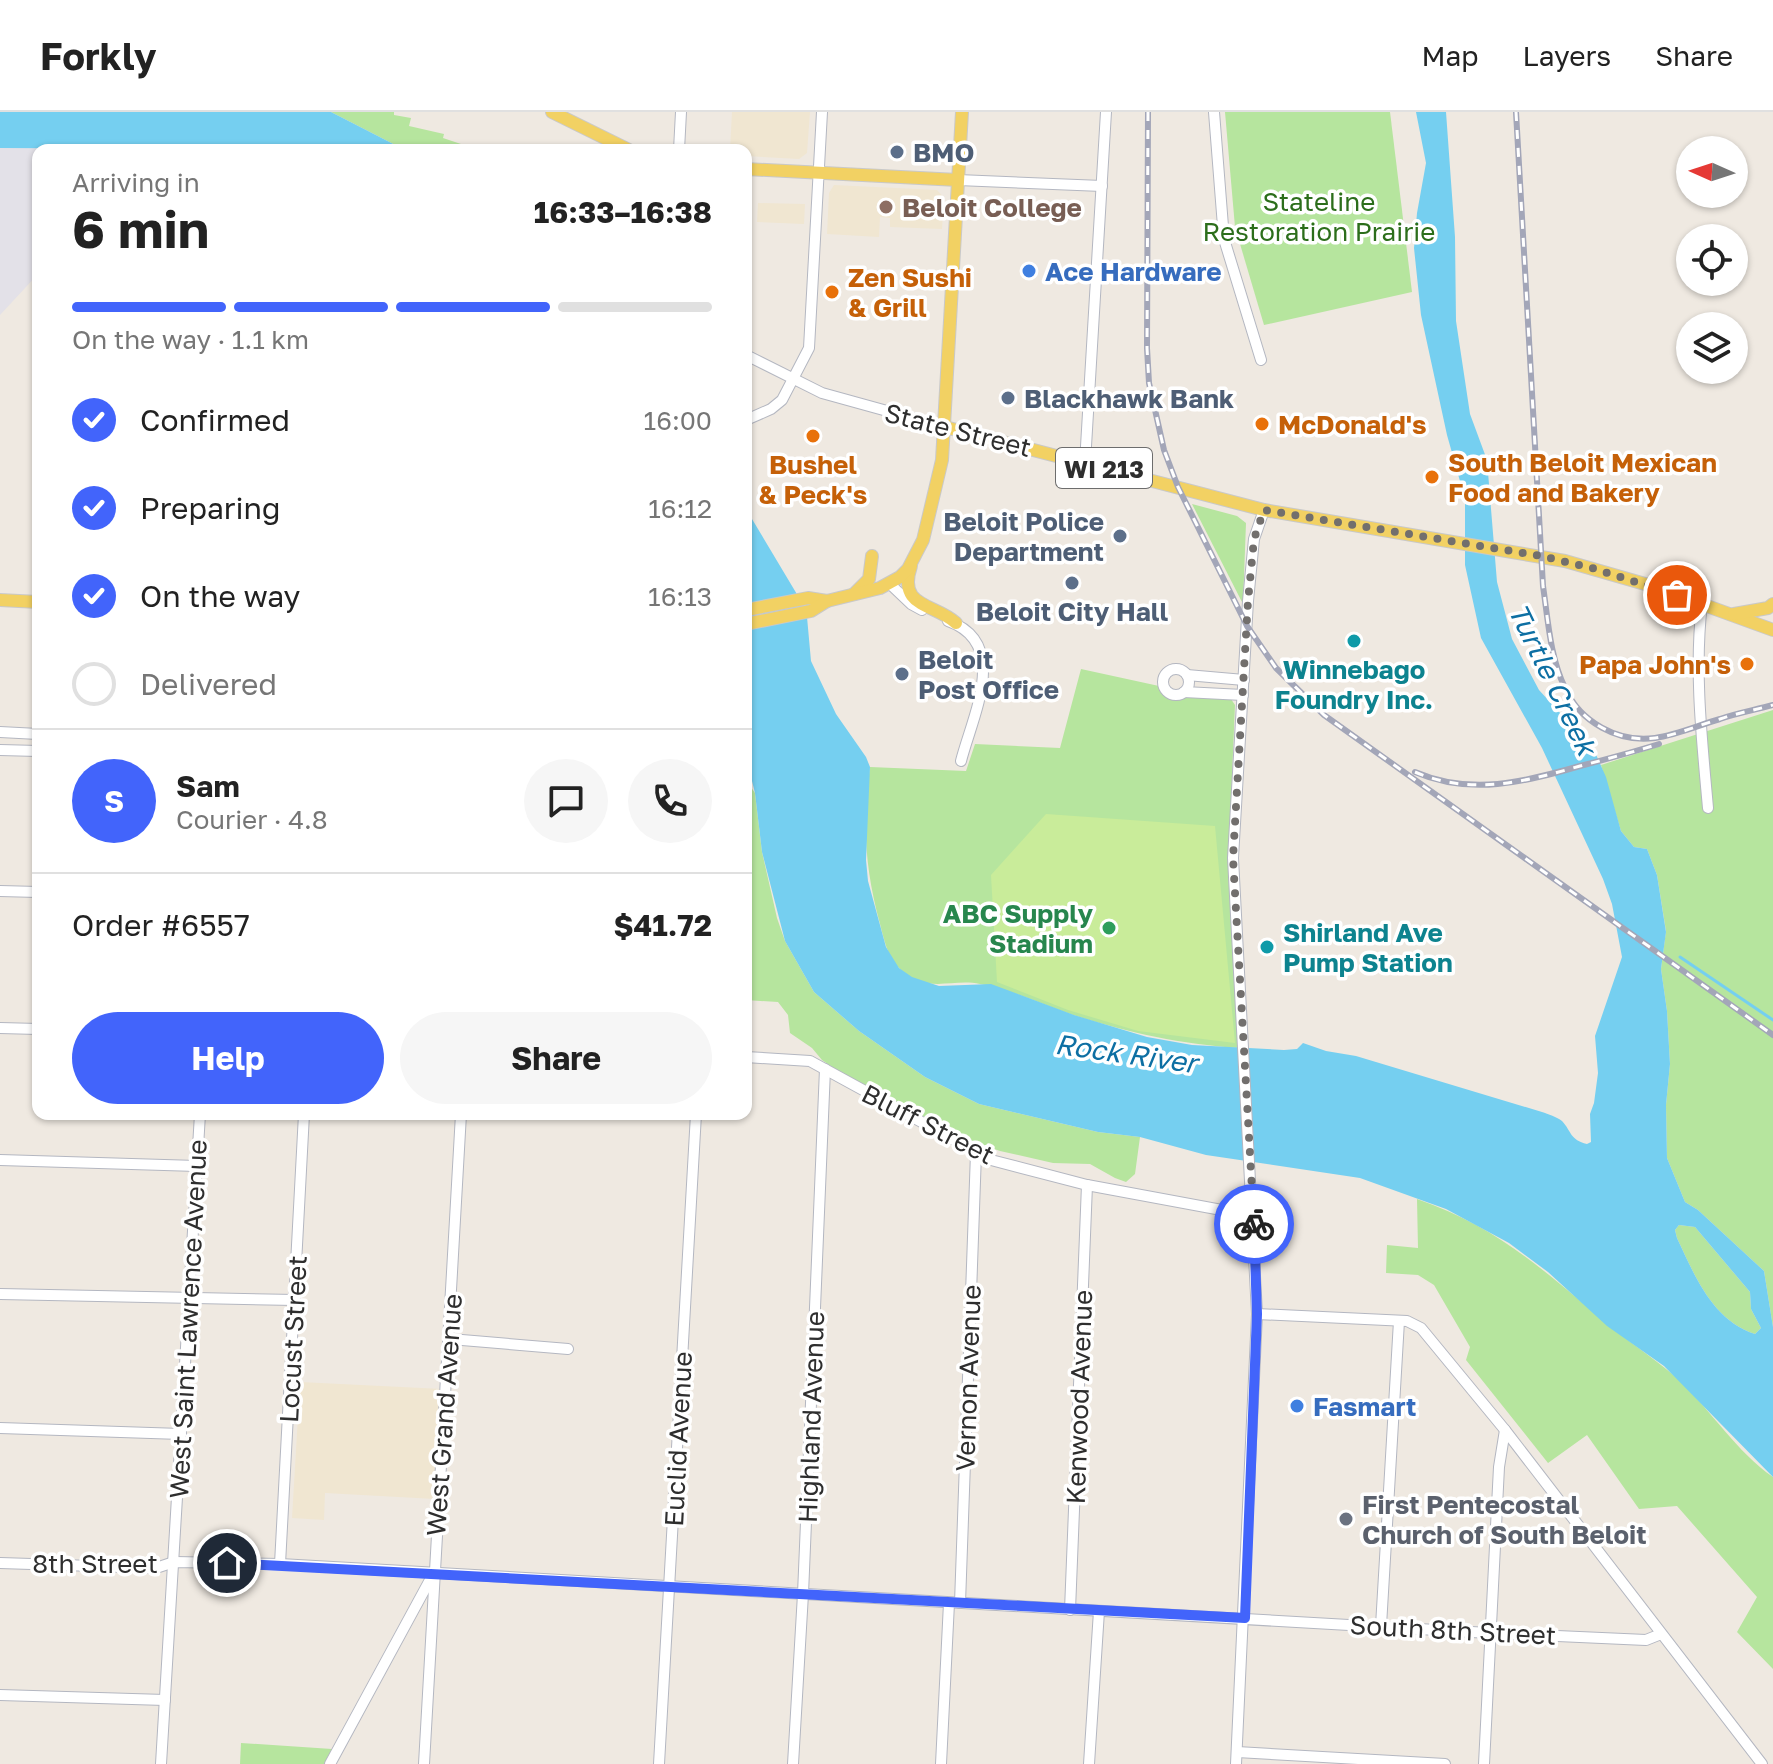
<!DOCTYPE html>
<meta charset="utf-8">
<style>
body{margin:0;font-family:"Golos Text",sans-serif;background:#f6f6f6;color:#222;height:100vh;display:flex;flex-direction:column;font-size:30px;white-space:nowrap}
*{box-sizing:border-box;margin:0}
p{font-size:26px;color:#767676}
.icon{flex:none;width:44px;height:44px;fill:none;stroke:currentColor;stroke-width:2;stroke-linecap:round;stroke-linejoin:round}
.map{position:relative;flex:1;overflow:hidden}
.panel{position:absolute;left:32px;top:32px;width:720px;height:976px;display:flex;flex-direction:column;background:#fff;border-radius:16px;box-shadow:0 2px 6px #0004}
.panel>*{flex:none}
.needle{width:52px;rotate:273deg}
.fabs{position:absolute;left:1676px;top:24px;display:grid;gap:16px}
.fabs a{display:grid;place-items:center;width:72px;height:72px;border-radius:50%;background:#fff;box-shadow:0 2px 6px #0004;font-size:40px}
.pin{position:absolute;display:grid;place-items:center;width:68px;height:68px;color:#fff;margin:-34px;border:4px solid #fff;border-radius:50%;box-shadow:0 2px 8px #0007}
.courier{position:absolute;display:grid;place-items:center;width:80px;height:80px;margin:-40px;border:6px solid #4264fb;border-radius:50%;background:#fff;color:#222;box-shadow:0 2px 10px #0007}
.headline em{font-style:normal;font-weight:700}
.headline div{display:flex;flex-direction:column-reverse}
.headline{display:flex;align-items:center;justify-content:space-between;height:136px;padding:0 40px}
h1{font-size:52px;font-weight:700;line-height:60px}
.bar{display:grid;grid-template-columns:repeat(4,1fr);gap:12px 8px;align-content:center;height:96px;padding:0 40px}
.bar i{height:10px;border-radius:6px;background:#e0e0e0}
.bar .on{background:#4264fb}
.bar p{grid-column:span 4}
.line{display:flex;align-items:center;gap:20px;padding:0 40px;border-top:2px solid #e0e0e0}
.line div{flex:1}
.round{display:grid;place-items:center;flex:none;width:84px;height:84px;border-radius:42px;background:#f6f6f6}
ol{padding:0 40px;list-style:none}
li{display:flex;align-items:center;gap:24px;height:88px}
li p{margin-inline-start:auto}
li .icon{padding:8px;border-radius:50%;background:#4264fb;color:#fff;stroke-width:4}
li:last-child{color:#767676}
li i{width:44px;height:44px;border:4px solid #e0e0e0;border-radius:50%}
.cta{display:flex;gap:16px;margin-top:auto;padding:16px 40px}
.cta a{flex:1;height:92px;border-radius:48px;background:#4264fb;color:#fff;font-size:32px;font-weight:700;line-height:92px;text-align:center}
.cta a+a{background:#f6f6f6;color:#222}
header{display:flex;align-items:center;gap:48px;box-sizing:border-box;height:112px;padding:0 40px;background:#fff;border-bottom:2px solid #e0e0e0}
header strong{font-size:38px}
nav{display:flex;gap:44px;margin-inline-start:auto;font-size:28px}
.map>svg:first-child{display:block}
.industrial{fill:#e3e1e8}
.education{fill:#f0e6d1}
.green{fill:#b6e59e}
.pitch{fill:#c9ec9a}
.water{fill:#75cff0;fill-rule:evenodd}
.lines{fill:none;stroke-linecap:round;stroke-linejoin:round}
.stream{stroke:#75cff0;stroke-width:3}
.minor-casing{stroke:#b4b7c1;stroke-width:12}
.major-casing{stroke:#c9c9c9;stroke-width:14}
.minor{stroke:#fff;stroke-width:10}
.major{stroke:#f2d163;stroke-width:12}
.rail-casing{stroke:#a3a6b8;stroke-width:6}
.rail{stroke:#fff;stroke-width:3;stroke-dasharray:9;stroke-linecap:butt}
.done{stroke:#726f6d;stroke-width:8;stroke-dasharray:0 14.4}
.route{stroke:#4264fb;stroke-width:10}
.service-dot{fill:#5c6f8a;stroke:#fff;stroke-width:3}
.education-dot{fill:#8d6e63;stroke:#fff;stroke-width:3}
.shop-dot{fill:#3f7fe0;stroke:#fff;stroke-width:3}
.food-dot{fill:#e8710a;stroke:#fff;stroke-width:3}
.culture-dot{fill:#0f9aa8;stroke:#fff;stroke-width:3}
.leisure-dot{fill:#2e9e5b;stroke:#fff;stroke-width:3}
.worship-dot{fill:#6b7280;stroke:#fff;stroke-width:3}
.labels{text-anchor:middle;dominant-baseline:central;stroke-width:7;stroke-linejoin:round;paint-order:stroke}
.shield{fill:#fff;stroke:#6d6d6d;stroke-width:2}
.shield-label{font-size:24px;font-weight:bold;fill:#2e2e2e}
.service-label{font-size:26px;font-weight:bold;fill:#4e5e75;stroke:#fff;text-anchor:start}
.park-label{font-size:26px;fill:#2c6e1b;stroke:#fff}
.education-label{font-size:26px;font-weight:bold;fill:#785e54;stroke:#fff;text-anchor:start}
.shop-label{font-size:26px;font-weight:bold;fill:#366cbe;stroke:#fff;text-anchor:start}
.food-label{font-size:26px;font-weight:bold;fill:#c56008;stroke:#fff;text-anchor:start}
.street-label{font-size:26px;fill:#2e2e2e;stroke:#fff}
.culture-label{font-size:26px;font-weight:bold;fill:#0d838f;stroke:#fff}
.leisure-label{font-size:26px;font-weight:bold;fill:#27864d;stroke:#fff;text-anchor:end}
.worship-label{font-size:26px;font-weight:bold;fill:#5b616d;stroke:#fff;text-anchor:start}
.water-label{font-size:28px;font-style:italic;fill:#0d6fa3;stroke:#fff}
</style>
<header>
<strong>Forkly</strong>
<nav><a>Map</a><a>Layers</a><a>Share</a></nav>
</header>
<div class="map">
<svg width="1773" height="1652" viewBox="0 0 1773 1652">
<rect width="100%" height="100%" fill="#efe9e1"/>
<path class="industrial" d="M0,30L72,35L73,38H38V162L0,203Z"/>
<g class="education">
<path d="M732,0H810L807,41L799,47L746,44V38H730Z"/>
<path d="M834,73L937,78L944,86L942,117L890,115V106L880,105L879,125L827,122L829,81Z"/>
<path d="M758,91L805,92L804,112L757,110Z"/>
<path d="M300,1270L442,1277L435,1387L325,1381L324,1408L292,1406Z"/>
</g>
<g class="green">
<path d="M331,0H394V3L411,6L409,14L444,22L443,26L464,33L470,38H405Z"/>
<path d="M1225,0H1390L1412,180L1264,213L1235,115Z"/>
<path d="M1192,392L1237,404L1246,411L1243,492Z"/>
<path d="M1081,557L1159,574L1163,582L1172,588L1188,584L1231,587L1235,593L1228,760L1239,936C1179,932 1130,921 1073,903C1043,893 1010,877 980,872C951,866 926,883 899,856C887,844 884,827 880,812C865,757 862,712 870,655L966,659L975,632L1060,636Z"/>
<path d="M1773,598V1215L1764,1159L1698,1098L1685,1090L1667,1046L1666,993L1670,952L1667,899L1661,857L1666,819L1657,763L1647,737L1634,735L1621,719L1601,653Z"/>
<path d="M746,668L755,681L762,740L777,806L785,829L814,880L859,919L925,965L979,992L1098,1020L1140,1025L1135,1062L1126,1070L1115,1066L1090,1052L1053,1051L1000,1039L976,1031L848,966L822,948L812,936L790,921L788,903L778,890L746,888Z"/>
<path d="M1417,1087C1501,1116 1547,1162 1613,1216C1635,1235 1660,1250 1680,1269C1712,1300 1737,1340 1773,1365V1557L1737,1520L1757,1485L1677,1394L1639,1397L1587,1323L1548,1351L1466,1248L1470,1235L1434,1173L1418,1163L1386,1161L1387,1133L1418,1136Z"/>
<path d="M1679,1113L1695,1115L1750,1180L1751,1197L1761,1216L1755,1222C1712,1208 1695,1164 1677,1126L1675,1118Z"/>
<path d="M241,1631L332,1637L324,1652H240Z"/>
</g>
<path class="pitch" d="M1046,702L1215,714L1235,931L1138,919L1068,898L997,870L991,763Z"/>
<g class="water">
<path d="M0,0H331L405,38L0,36Z"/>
<path d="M1416,0H1446L1455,125L1456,209L1470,302L1487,348L1497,470L1512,527L1539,578L1594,638L1606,665L1621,719L1634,735L1647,737L1657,763L1666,820L1661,857L1667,899L1670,952L1666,993L1667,1046L1685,1090L1698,1098L1764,1159L1773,1215V1365L1664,1254L1607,1214L1548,1160L1509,1131L1446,1097L1360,1066L1206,1043L1140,1025L1098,1020L979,992L925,965L859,919L814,880L785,829L762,740L755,681L746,645V397L798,484L807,505L811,549L836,602L866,645L870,655L866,748L868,769L886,835L899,856L912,865L939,874L991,872L1074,903L1147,925L1192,933L1284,938L1297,937L1303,931L1326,939L1356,944L1542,1000C1548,1002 1557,1005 1562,1009C1572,1020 1570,1028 1587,1032L1591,1030L1590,1002L1594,991L1598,961L1595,924L1622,845L1612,792L1603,767L1542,636L1481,526L1465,453V387L1447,323L1421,203L1414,136L1417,101L1426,51ZM1679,1113L1695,1115L1750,1180L1751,1197L1761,1216L1755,1222C1712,1208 1695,1164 1677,1126L1675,1118Z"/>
</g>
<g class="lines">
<path class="stream" d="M1680,845L1773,908"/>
<defs>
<g id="minor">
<path d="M1214,0L1224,127L1261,248"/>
<path d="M679,38L681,0"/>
<path d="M958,68L1102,74"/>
<path d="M746,243L822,281L945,315"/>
<path d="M746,308L771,297L782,288L809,236L822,0"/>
<path d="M1085,351L1106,0"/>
<path d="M890,472L911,492L922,498"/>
<path d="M1702,492C1694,558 1702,629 1708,696"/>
<path d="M948,509C1011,531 972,605 961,649"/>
<circle cx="1176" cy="570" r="13"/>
<path d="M1187,563L1244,568"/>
<path d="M1184,580L1243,583"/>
<path d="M0,620L38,622"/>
<path d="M0,638L38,639"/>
<path d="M0,779L38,780"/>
<path d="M0,916L38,917"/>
<path d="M746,945L810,949L991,1048L1087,1073L1254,1104"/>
<path d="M0,1048L197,1054"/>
<path d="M0,1182L295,1188"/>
<path d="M1257,1202L1407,1209L1421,1216L1505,1318L1762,1652"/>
<path d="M450,1227L568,1237"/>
<path d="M0,1316L181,1322"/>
<path d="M0,1451L156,1456L174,1450L280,1452L1489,1521L1646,1528L1661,1522"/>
<path d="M280,1452L304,1002"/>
<path d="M960,1491L976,1041"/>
<path d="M1070,1498L1087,1073"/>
<path d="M1381,1514L1399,1209"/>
<path d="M0,1583L165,1588"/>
<path d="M1237,1640L1445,1652"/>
<path d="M161,1652L200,1002"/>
<path d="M330,1652L431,1466"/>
<path d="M424,1652L461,1002"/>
<path d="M659,1652L696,1002"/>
<path d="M793,1652L803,1482L825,957"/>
<path d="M941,1652L949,1491"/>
<path d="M1089,1652L1099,1499"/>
<path d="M1236,1652L1257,1202L1233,746L1248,489L1254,427L1264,398"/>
<path d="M1484,1652L1499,1355L1505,1318"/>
</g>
<g id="major">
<path d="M552,0L629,38"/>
<path d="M746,57L958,68"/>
<path d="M945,315L1264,398L1565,449L1652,474L1773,518"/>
<path d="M911,454C897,496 934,491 956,511"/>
<path d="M854,482L869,467L872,444"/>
<path d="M0,488L38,490"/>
<path d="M746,498L808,486L827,489L880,476L900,465L908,457L923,428L942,348L962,0"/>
<path d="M1734,502L1768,496L1773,492"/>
<path d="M746,512L811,499L827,489"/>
</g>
</defs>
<use href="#minor" class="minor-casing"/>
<use href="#major" class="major-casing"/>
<use href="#minor" class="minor"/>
<use href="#major" class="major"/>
<defs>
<g id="rail">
<path d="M1148,0L1147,236L1149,271L1164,338L1178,375L1247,514L1276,556L1324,603L1773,923"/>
<path d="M1516,0L1543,474C1548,508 1550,545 1565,576C1580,610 1618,631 1655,626C1677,623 1699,613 1720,607C1737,601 1755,598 1773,593"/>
<path d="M1415,660C1471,684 1524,670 1580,654C1607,647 1633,640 1659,632"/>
</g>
</defs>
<use href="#rail" class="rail-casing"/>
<use href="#rail" class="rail"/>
</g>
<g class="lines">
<path class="done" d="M1254,1112L1233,746L1248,489L1254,427L1264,398L1541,444L1592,456L1677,483"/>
<path class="route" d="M227,1451L1245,1506L1257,1202L1254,1112"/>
</g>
<g class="service-dot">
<circle cx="897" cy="40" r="8"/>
<circle cx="1008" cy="286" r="8"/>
<circle cx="1120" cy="424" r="8"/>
<circle cx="1072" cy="471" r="8"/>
<circle cx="902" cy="562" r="8"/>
</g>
<circle class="education-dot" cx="886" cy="95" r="8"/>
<g class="shop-dot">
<circle cx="1029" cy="159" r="8"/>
<circle cx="1297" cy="1294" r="8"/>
</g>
<g class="food-dot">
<circle cx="832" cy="180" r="8"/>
<circle cx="1262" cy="312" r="8"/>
<circle cx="813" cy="324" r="8"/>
<circle cx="1432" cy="365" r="8"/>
<circle cx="1747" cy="552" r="8"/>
</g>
<g class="culture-dot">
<circle cx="1354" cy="529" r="8"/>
<circle cx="1267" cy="835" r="8"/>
</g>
<circle class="leisure-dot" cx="1109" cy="816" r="8"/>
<circle class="worship-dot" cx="1346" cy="1407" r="8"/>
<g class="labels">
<rect class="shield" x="1056" y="336" width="96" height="40" rx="6"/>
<g class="shield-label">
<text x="1104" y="356">WI 213</text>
</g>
<g class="service-label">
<text x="913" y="40">BMO</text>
<text x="1024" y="286">Blackhawk Bank</text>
<text x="1104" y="409" text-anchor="end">Beloit Police<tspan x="1104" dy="30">Department</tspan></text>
<text x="1072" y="499" text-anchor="middle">Beloit City Hall</text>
<text x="918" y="547">Beloit<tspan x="918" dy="30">Post Office</tspan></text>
</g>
<g class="park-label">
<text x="1319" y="89">Stateline<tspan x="1319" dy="30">Restoration Prairie</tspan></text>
</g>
<g class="education-label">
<text x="902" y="95">Beloit College</text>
</g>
<g class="shop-label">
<text x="1045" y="159">Ace Hardware</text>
<text x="1313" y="1294">Fasmart</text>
</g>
<g class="food-label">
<text x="848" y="165">Zen Sushi<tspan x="848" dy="30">&amp; Grill</tspan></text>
<text x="1278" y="312">McDonald's</text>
<text x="1448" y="350">South Beloit Mexican<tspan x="1448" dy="30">Food and Bakery</tspan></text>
<text x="813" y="352" text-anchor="middle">Bushel<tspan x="813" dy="30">&amp; Peck's</tspan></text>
<text x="1731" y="552" text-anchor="end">Papa John's</text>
</g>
<g class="street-label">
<text transform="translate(958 318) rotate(14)">State Street</text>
<text transform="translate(928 1012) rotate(27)">Bluff Street</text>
<text transform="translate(188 1207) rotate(-87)">West Saint Lawrence Avenue</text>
<text transform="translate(293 1227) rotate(-87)">Locust Street</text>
<text transform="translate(968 1266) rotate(-88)">Vernon Avenue</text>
<text transform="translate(1079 1285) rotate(-88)">Kenwood Avenue</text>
<text transform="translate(444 1303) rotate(-86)">West Grand Avenue</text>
<text transform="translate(811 1305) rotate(-88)">Highland Avenue</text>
<text transform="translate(678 1327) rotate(-87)">Euclid Avenue</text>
<text x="95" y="1451">8th Street</text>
<text transform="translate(1453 1518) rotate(3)">South 8th Street</text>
</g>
<g class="culture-label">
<text x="1354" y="557">Winnebago<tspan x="1354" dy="30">Foundry Inc.</tspan></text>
<text x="1283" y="820" text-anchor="start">Shirland Ave<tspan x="1283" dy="30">Pump Station</tspan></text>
</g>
<g class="leisure-label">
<text x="1093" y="801">ABC Supply<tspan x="1093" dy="30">Stadium</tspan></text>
</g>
<g class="worship-label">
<text x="1362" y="1392">First Pentecostal<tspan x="1362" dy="30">Church of South Beloit</tspan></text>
</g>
<g class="water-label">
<text transform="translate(1553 567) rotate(64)">Turtle Creek</text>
<text transform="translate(1126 941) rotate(8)">Rock River</text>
</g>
</g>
</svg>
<div class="fabs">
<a><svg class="needle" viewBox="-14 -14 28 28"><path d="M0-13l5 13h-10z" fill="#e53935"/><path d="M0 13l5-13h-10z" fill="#767676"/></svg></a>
<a><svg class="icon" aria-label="locate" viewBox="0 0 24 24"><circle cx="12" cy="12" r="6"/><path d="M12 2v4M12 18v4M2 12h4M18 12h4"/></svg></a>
<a><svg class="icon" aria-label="layers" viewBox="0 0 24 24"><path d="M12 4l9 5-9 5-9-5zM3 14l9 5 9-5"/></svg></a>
</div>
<div class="pin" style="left:1677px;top:483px;background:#ea580c"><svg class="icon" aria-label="bag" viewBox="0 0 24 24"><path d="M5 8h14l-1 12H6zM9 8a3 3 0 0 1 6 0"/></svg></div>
<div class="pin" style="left:227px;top:1451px;background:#1f2937"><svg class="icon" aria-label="home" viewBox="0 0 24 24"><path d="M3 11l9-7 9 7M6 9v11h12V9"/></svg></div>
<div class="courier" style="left:1254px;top:1112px"><svg class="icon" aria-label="bike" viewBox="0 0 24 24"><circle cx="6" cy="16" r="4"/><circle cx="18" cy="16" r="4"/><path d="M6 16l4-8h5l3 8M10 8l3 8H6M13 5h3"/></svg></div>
<section class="panel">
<div class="headline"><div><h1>6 min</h1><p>Arriving in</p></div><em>16:33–16:38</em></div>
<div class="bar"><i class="on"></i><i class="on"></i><i class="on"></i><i></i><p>On the way · 1.1 km</p></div>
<ol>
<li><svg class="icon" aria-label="check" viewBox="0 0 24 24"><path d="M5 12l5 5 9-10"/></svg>Confirmed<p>16:00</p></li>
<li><svg class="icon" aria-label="check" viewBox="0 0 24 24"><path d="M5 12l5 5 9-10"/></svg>Preparing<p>16:12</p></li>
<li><svg class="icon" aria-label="check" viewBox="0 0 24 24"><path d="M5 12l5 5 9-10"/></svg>On the way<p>16:13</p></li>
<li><i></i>Delivered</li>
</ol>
<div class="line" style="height:144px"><b class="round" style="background:#4264fb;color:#fff">S</b><div><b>Sam</b><p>Courier · 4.8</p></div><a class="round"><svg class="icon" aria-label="chat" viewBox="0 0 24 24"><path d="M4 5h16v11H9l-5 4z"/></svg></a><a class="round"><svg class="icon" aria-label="phone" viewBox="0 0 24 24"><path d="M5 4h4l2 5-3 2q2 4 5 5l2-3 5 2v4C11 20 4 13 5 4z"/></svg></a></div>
<div class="line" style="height:104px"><div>Order #6557</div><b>$41.72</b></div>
<div class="cta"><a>Help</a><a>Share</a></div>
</section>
</div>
